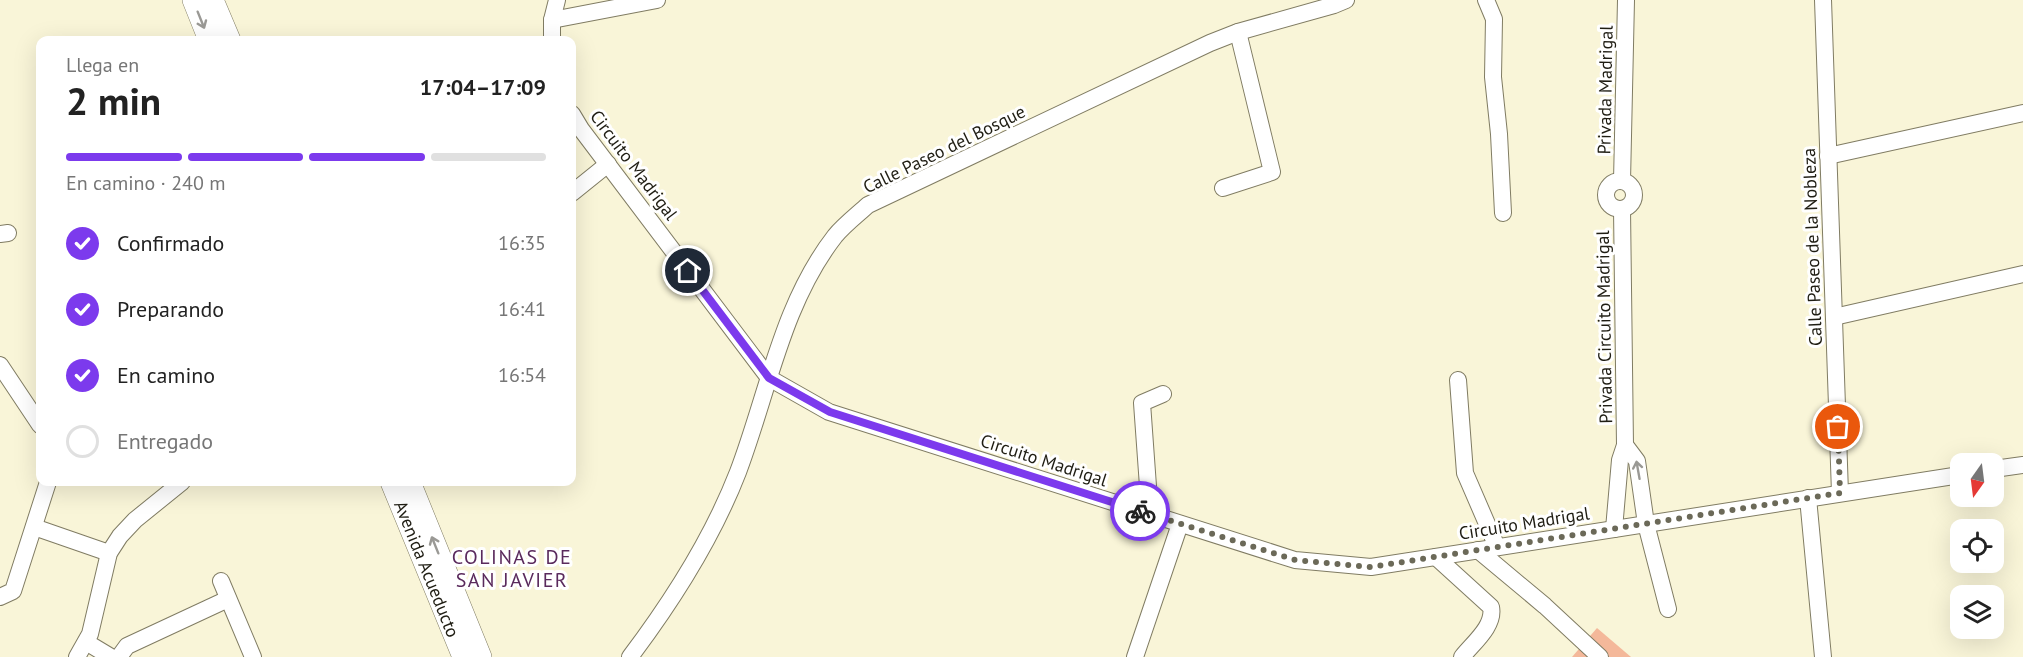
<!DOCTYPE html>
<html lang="es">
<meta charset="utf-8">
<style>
body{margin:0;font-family:"PT Sans",sans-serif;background:#f2f2f2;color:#222;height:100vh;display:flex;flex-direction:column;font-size:22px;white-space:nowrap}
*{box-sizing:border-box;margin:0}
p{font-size:20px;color:#767676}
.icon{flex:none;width:33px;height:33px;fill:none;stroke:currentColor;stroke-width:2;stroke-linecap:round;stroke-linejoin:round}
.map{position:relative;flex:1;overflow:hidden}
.drawer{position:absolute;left:36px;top:36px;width:540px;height:450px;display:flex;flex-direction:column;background:#fff;border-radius:12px;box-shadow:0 6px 24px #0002}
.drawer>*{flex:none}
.needle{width:39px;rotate:194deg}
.tools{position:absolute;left:1950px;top:453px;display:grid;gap:12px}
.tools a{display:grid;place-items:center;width:54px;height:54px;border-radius:12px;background:#fff;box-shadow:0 6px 24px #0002;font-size:30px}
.pin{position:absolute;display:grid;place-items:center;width:51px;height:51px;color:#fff;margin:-26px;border:3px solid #fff;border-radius:50%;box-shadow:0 2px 6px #0007}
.courier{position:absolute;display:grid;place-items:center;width:60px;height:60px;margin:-30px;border:4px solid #7c3aed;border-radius:50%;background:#fff;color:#222;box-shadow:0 2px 8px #0007}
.summary em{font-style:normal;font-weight:800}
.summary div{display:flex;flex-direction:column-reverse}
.summary{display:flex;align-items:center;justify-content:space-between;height:102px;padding:0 30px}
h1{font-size:39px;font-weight:800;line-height:45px}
.bar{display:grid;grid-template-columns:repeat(4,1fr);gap:9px 6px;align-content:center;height:72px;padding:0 30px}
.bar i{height:8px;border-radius:4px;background:#e0e0e0}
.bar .on{background:#7c3aed}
.bar p{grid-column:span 4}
ol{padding:0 30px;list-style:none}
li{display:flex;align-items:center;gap:18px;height:66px}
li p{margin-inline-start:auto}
li .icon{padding:6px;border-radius:50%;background:#7c3aed;color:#fff;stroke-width:4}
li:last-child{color:#767676}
li i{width:33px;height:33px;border:3px solid #e0e0e0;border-radius:50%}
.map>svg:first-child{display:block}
.pitch{fill:#f4b89a}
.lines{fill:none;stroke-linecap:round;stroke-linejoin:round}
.minor-casing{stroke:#807c63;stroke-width:18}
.major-casing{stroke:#807c63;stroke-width:22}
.minor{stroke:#fff;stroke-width:16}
.major{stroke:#fff;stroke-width:21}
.oneway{stroke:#9a9995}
.done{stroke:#6b6958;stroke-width:6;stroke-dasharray:0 10.8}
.route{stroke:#7c3aed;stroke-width:8}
.labels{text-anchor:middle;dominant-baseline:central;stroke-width:6;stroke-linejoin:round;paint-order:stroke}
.street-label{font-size:18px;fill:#1f1d13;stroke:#fff}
.neighbourhood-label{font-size:20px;letter-spacing:1.5px;fill:#5a2a5c;stroke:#fff}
</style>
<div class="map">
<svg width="2023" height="657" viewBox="0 0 2023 657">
<rect width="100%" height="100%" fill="#f9f5d8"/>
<path class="pitch" d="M1597,628L1631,657H1572Z"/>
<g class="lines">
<defs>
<g id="minor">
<path d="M1486,0L1494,19L1493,77L1499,134L1503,213"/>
<path d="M1823,0L1840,493"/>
<path d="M552,20L657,0"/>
<path d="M552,40V20L557,0"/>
<path d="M572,114L581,129L769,378L829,412L1295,560L1371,567L1960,475"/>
<path d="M1828,156L2023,113"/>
<path d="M1622,181L1626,0"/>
<circle cx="1620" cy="195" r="14"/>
<path d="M1223,188L1272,172L1238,32"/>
<path d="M572,193L608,164"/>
<path d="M0,234L8,233"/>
<path d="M1834,317L2023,274"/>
<path d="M0,365L40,425"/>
<path d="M1458,380L1465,473L1497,547"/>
<path d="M1625,445L1637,461L1646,524L1668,609"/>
<path d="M1994,469L2023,465"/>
<path d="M1808,498L1823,657"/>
<path d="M1150,514L1142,403L1163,394"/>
<path d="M34,527L109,553"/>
<path d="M1614,529L1620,460L1625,445L1622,209"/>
<path d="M1478,550L1545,606L1600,657"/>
<path d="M1436,557L1491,607C1495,626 1473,643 1462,657"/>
<path d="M221,581L253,657"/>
<path d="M0,597L13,591L48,482"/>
<path d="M86,642L111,657"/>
<path d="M77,657L90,634L109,553L120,536L135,520L182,482"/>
<path d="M119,657L127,646L228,599"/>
<path d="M630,657C673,600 712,539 738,472C768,393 782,304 835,236C844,225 857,215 868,205L1210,43L1238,32L1334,5L1346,0"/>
<path d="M1135,657L1180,524"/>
</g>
<g id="major">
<path d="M193,0L209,40"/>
<path d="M213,0L230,40"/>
<path d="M391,482L463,657"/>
<path d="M410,482L481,657"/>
</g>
</defs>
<use href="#minor" class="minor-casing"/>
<use href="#major" class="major-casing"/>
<use href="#minor" class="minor"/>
<use href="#major" class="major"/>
</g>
<defs><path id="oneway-shaft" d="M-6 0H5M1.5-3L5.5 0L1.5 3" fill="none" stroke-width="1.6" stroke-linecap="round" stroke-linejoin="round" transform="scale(1.5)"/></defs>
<g class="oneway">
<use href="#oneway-shaft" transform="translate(201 20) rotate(68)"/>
<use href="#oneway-shaft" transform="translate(1638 470) rotate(-100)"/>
<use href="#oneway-shaft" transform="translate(435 545) rotate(-112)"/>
</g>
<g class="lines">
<path class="done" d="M1140,511L1295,560L1371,567L1840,493L1838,427"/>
<path class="route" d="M688,271L769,378L830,412L1140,511"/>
</g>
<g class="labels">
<g class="street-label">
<text transform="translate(1605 90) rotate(-89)">Privada Madrigal</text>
<text transform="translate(944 149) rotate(-26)">Calle Paseo del Bosque</text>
<text transform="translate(634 165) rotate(53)">Circuito Madrigal</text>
<text transform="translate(1812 247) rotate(-92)">Calle Paseo de la Nobleza</text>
<text transform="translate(1604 327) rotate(-91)">Privada Circuito Madrigal</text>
<text transform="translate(1044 460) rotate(18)">Circuito Madrigal</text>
<text transform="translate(1524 523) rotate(-9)">Circuito Madrigal</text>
<text transform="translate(427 569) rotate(68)">Avenida Acueducto</text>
</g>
<g class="neighbourhood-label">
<text x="512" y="557">COLINAS DE<tspan x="512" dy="23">SAN JAVIER</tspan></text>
</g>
</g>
</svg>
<div class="tools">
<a><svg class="needle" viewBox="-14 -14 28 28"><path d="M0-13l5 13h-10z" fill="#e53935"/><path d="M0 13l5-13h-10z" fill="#767676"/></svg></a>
<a><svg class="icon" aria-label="locate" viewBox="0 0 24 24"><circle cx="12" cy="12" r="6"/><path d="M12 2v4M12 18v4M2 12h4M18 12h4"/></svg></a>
<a><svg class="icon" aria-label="layers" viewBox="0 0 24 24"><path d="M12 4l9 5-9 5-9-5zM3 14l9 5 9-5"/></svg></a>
</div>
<div class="pin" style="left:1838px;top:427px;background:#ea580c"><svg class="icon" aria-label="bag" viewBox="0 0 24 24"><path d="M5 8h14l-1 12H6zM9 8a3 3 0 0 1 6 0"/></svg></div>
<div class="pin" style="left:688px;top:271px;background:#1f2937"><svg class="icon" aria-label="home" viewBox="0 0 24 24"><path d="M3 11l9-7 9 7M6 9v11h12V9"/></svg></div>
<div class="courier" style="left:1140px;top:511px"><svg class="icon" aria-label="bike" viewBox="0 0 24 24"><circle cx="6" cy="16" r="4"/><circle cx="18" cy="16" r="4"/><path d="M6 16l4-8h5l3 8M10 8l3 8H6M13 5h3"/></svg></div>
<section class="drawer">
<div class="summary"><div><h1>2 min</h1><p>Llega en</p></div><em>17:04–17:09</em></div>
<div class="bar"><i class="on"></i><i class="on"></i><i class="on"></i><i></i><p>En camino · 240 m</p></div>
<ol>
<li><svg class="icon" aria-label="check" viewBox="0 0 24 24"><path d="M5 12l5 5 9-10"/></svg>Confirmado<p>16:35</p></li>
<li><svg class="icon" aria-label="check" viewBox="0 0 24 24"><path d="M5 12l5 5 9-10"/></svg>Preparando<p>16:41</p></li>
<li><svg class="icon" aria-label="check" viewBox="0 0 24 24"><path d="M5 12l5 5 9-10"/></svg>En camino<p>16:54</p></li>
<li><i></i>Entregado</li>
</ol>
</section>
</div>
